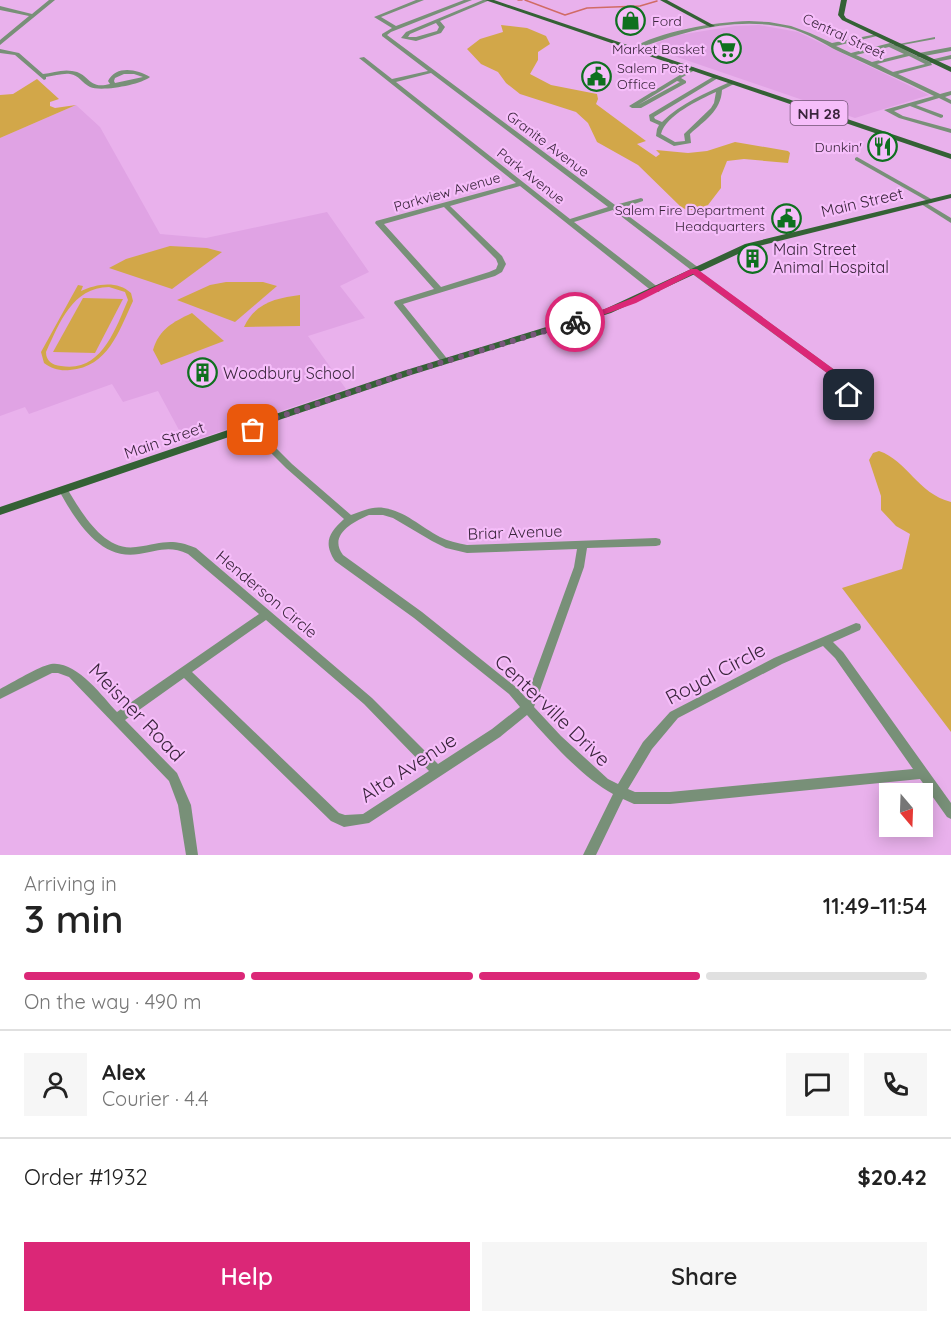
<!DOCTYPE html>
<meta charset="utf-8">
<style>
body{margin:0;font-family:Quicksand,sans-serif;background:#f6f6f6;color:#222;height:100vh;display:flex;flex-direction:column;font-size:22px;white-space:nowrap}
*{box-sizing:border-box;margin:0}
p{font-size:20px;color:#767676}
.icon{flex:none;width:33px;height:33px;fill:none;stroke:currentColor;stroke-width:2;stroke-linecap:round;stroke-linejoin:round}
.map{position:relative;height:855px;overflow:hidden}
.side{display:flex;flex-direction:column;background:#fff;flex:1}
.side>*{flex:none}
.needle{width:39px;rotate:161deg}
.controls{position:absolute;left:879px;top:783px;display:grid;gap:12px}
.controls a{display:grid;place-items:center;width:54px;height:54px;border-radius:0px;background:#fff;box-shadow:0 3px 15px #0003;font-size:30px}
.pin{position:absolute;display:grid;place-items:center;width:51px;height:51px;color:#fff;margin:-26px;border-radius:12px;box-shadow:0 3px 9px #0006}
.courier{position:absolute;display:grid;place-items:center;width:60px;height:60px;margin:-30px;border:4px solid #db2777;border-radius:50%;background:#fff;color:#222;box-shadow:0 2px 8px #0007}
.headline em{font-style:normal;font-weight:600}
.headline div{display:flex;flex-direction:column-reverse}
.headline{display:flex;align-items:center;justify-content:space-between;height:102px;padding:0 24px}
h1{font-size:39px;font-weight:600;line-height:45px}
.bar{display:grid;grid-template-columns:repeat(4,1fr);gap:9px 6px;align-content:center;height:72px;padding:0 24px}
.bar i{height:8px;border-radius:4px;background:#e0e0e0}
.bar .current{background:#db2777}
.bar p{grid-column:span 4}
.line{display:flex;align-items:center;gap:15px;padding:0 24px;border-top:2px solid #e0e0e0}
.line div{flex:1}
.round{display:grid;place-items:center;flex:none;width:63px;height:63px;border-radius:0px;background:#f6f6f6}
.action{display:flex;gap:12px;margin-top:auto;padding:12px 24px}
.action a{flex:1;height:69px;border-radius:0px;background:#db2777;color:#fff;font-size:24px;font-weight:600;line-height:69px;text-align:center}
.action a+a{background:#f6f6f6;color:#222}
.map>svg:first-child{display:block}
.built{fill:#e0a3e4}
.green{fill:#d2a749;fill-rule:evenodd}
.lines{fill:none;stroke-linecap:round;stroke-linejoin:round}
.stream{stroke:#d06b65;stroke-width:1.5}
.minor{fill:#789078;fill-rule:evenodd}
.major{fill:#346135;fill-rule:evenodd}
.route{fill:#db2777}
.done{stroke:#77567a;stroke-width:6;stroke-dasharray:0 10.8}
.labels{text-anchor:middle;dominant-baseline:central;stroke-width:4.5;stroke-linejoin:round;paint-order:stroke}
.far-poi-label{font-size:14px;fill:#3a253c;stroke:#f6befa;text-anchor:end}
.far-street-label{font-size:14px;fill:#3a253c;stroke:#f6befa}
.shield{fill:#f6befa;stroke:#725375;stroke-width:1.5}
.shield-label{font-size:15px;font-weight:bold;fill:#3a253c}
.street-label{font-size:16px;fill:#3a253c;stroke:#f6befa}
.poi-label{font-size:16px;fill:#3a253c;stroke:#f6befa;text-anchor:start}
.near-street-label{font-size:20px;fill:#3a253c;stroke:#f6befa}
</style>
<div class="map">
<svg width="951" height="855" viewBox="0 0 951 855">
<rect width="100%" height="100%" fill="#e9b1ec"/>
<g class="built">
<path d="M759,25L798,32L929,95L855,118L648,47L672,36L735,26Z"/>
<path d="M76,105L100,127L160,234L206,238L327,212L369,272L340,286L365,318L308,336L346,389L186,443L158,391L123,402L112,384L29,414L25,407L0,416V138Z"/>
</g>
<g class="green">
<path d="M501,25L527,28L546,36L550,44L538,52V60L530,74L551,85L597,94L598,99L596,104L646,141L637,144L656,157L660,154L656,150L688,153L707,151L735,142L788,151L790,153L788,163L744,159L727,161L721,176V188L708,205L695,210H687L681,207L638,165L597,142L588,123L576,112L520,94L506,83L498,72L481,64L467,49L480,39L503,32Z"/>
<path d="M37,79L59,99L50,102V106L55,108L76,105L0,138V95L13,94Z"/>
<path d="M170,246L207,248L222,252L172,289L109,268L126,259Z"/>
<path d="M226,282H263L277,286L235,322L177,300L210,285Z"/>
<path d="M78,285L83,286L81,291C96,284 117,280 131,293L133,301C119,331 108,367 70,370C60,371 52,369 44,363L41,352ZM109,287L125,292L128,300C115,330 101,373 61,366C52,365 46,361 46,352C60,322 72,288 109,287Z"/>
<path d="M300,295V326L244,327C255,303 276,298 300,295Z"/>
<path d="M83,298L123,299L95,353L53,352Z"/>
<path d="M192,313L224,341L161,365L153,350C159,329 173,322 192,313Z"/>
<path d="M879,451C908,461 917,493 951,502V732L842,588L902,569L910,534L896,526L881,510V496L869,460L873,453Z"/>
</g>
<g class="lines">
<g class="stream">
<path d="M518,0H522"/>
<path d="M525,0L565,15L587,8L640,6L657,1"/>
</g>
<g class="minor">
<path d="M49,0H55L0,45V40L29,16L0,10V6L32,14Z"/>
<path d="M416,0H424L381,17L396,26L464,0H472L391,32L387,35L615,205L641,198L643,199V201L619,209L699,268V271L858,387L859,389L857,396L847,398L838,393L837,388L842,384L691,273V270L613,210L574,222L659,288L660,290L659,292H653L520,186L450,206L502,256L506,264L502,272L495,276L403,304L449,361L448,363H442L394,303L395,301L434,289L375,223L376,221L516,183L359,58L364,57L392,79L428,71L382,36V34L392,28L374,17ZM431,73L608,207L570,219L396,82ZM444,207L496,259L498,264L496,269L489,272L441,287L384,224ZM848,388L851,390L850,392L845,390Z"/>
<path d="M483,0H490L440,21L445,27L441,33L416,41L401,38L406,32ZM436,23L439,27L437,31L416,37H408L410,34Z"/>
<path d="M749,21L769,22L791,26L810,33L832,43L877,34V36L836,46L851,53L890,43L894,45L935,37V39L897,46L917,56L919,53L951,47V51L919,57L930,62V60L951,55V59L931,63L932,65L898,74L940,94L951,91V95L945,97L951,100V104L939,98L916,105L943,115V117L941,118L910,106L894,111L903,116L951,129V133L899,118L884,110L934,96C902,80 870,66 838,51C822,43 806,32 788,28C736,16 683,31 635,50L630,49C660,31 714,22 749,21ZM889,47L904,54L872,62L856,55ZM909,56L925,64L893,72L877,64Z"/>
<path d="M0,49L19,53L43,74C52,73 63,69 72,71C90,73 87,90 110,84L108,81C116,65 137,69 150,77C140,85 101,92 90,87C82,83 79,75 70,74C63,73 54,76 46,77V79L44,80L15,55L0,53ZM124,74H134L143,77L115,83L114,81L115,78Z"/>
<path d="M693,67L696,69L695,70L681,78L686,81V83L641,108H632L629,106ZM677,81L680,82L638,105Z"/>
<path d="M716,75L718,76V78L654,117L655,119L662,122C681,103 706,93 730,82H734V84L722,90C721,111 704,121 690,134L691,143L674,146L656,136L657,129L659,125L650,121L649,115ZM716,92L714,103L711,108L684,134L685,141L675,142L661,134C666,115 699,100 716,92Z"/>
<path d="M857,157L933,200L934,201L931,203L929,202L855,160V158Z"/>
<path d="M923,201L951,218V223L921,204V202Z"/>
<path d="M250,424L253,425L292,464L351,515C362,511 372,506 384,508C405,511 421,527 440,537C448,541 457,543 467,545L656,538L660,539L661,542L660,545L656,546L587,548L584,567L534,707L561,736L608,779L618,784L643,742L670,712L774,658L856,623L860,624L861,627L860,630L833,642L843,652L951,803V819L947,817L920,779L670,804H634L623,799L596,855H583L613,794C583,778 550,741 527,715L500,737L369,823L344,827L331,821L184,678L125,720L177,773L191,805L198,855H186L178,805L169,781L69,677L58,673H52L0,699V689C14,682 37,667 51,664C76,660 102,696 117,712L259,614L188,554C169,545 158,551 139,554C99,561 75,519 58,489L60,487H66C81,511 103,552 136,547C162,544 169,537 196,548L372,698L438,764L492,729L520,707L509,694L414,618L335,561C323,542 329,533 344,519L286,468L247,429L246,427ZM369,515H383L393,518L432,541L446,548L467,553L577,549L574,567L526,698L517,688L422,612L343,555C328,535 353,522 369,515ZM266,620L364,704L429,771L363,814L345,815L339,813L192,672ZM823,646L835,658L913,769L670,792H635L628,789L652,749L678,718L782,664Z"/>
</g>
<g class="major">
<path d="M485,0H494L951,154V159Z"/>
<path d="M660,0H667L715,26L710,27Z"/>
<path d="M841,0H847L844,15L846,18L951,67V72L842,20L838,15Z"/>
<path d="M951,194V198L751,248L611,313L411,375L0,515V507L403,371L605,309L745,244Z"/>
</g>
</g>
<path class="route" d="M691,269H697L858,387L859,395L846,397L845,395L850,390L693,274L636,303L578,324L571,322L630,299Z"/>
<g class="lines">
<path class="done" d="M253,430L250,427L407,373L575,322"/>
</g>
<defs>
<symbol id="shop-ring" viewBox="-11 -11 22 22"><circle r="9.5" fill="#f6befa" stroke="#0f701f" stroke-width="1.5"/><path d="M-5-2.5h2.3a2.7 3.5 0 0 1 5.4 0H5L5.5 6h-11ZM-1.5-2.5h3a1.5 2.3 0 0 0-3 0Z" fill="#0f701f"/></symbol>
<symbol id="supermarket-ring" viewBox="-11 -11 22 22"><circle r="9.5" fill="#f6befa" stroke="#0f701f" stroke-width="1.5"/><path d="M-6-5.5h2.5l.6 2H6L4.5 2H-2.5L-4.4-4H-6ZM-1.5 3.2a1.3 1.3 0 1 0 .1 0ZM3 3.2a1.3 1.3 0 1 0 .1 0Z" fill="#0f701f"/></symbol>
<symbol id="civic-ring" viewBox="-11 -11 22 22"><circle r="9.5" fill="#f6befa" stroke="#0f701f" stroke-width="1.5"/><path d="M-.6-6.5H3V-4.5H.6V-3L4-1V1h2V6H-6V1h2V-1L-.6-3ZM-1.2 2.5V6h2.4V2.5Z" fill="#0f701f"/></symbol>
<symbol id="restaurant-ring" viewBox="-11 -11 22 22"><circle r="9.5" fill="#f6befa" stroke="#0f701f" stroke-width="1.5"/><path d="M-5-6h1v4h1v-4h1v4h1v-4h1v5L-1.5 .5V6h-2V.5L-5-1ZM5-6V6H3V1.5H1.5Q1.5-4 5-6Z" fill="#0f701f"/></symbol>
<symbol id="building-ring" viewBox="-11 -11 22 22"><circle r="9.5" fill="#f6befa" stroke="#0f701f" stroke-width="1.5"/><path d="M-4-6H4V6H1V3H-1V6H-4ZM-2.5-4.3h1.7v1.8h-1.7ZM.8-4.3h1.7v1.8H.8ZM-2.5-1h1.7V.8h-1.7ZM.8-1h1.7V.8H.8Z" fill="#0f701f"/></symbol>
</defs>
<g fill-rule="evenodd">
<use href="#shop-ring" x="614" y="4" width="33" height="33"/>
<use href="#supermarket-ring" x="710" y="32" width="33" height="33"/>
<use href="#civic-ring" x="580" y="60" width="33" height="33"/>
<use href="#restaurant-ring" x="866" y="130" width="33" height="33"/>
<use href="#civic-ring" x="770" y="202" width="33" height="33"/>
<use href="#building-ring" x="736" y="242" width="33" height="33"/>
<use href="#building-ring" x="186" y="356" width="33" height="33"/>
</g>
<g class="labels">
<g class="far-poi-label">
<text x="652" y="21" text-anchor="start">Ford</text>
<text x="705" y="49">Market Basket</text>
<text x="617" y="68" text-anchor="start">Salem Post<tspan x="617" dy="16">Office</tspan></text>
<text x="862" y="147">Dunkin'</text>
<text x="765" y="210">Salem Fire Department<tspan x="765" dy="16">Headquarters</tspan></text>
</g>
<g class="far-street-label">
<text transform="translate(844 36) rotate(25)">Central Street</text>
<text transform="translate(548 144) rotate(37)">Granite Avenue</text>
<text transform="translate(531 176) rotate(38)">Park Avenue</text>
<text transform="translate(447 192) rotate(-16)">Parkview Avenue</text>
</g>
<rect class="shield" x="790.5" y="101" width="57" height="24" rx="4.5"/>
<g class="shield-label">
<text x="819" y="113">NH 28</text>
</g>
<g class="street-label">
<text transform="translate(862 202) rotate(-13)">Main Street</text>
<text transform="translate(164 440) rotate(-19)">Main Street</text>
<text transform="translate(515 532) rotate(-2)">Briar Avenue</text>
<text transform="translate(267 594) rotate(40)">Henderson Circle</text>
</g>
<g class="poi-label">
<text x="773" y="249">Main Street<tspan x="773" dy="18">Animal Hospital</tspan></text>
<text x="223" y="373">Woodbury School</text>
</g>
<g class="near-street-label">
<text transform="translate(715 673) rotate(-28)">Royal Circle</text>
<text transform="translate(553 710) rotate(44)">Centerville Drive</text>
<text transform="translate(137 712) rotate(46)">Meisner Road</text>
<text transform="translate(408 767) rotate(-33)">Alta Avenue</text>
</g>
</g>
</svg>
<div class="controls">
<a><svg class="needle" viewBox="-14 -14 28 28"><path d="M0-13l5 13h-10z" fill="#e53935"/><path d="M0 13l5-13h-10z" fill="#767676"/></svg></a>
</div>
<div class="pin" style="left:253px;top:430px;background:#ea580c"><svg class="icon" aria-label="bag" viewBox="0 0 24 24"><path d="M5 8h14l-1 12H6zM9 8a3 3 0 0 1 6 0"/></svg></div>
<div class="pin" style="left:849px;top:395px;background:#1f2937"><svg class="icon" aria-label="home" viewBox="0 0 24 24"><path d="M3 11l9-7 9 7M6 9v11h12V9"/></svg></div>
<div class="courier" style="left:575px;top:322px"><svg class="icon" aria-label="bike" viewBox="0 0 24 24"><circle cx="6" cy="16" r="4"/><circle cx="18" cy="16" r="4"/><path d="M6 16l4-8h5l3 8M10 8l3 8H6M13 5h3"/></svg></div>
</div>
<section class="side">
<div class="headline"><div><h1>3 min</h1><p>Arriving in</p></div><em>11:49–11:54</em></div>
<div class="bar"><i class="current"></i><i class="current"></i><i class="current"></i><i></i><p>On the way · 490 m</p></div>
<div class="line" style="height:108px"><a class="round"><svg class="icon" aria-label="person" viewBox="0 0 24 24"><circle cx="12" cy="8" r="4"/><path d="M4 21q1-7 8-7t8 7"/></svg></a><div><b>Alex</b><p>Courier · 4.4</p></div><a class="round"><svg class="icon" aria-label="chat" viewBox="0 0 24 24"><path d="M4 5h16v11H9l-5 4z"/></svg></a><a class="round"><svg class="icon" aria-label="phone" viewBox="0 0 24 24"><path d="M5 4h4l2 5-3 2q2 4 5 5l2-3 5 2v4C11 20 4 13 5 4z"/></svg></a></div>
<div class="line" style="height:78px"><div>Order #1932</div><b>$20.42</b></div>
<div class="action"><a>Help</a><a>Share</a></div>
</section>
